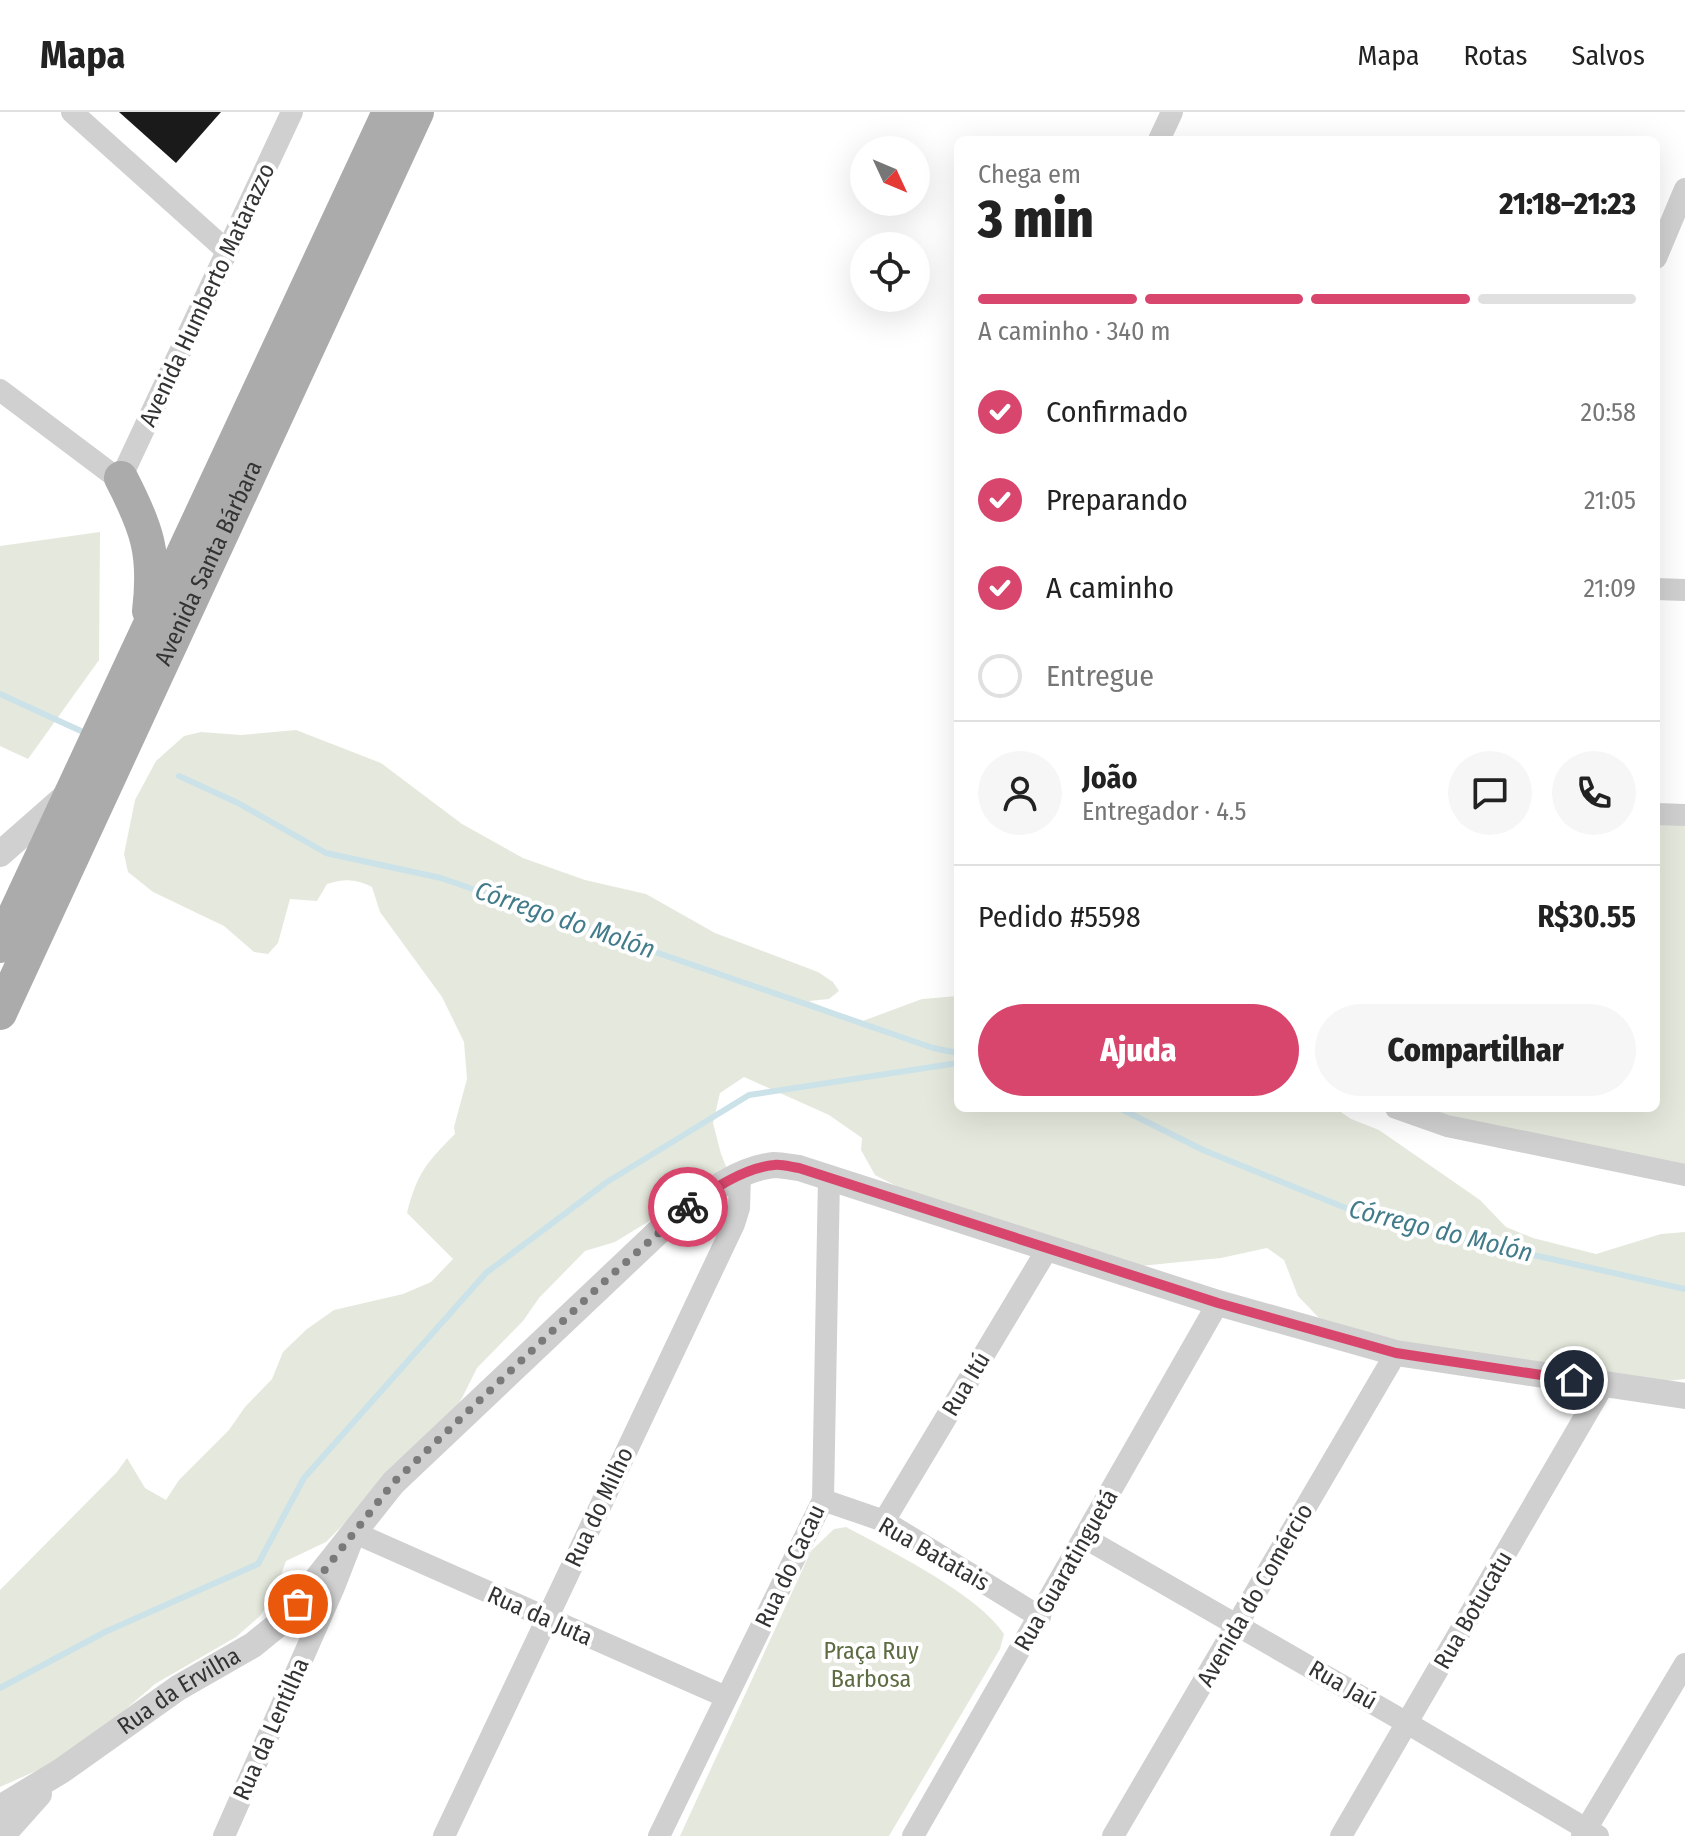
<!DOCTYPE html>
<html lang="pt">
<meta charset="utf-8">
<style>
body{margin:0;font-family:"Fira Sans Condensed",sans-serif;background:#f6f6f6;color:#222;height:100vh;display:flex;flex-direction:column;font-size:30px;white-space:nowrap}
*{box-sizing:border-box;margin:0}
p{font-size:26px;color:#767676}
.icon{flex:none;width:44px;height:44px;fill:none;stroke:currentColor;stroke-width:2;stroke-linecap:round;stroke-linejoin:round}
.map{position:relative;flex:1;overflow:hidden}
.drawer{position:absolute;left:954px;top:24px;width:706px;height:976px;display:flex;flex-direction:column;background:#fff;border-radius:12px;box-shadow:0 8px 32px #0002}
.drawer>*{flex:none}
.needle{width:52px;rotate:134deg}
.tools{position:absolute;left:850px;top:24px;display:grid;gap:16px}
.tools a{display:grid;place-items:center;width:80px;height:80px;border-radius:50%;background:#fff;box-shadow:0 8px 32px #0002;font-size:40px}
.pin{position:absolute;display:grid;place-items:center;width:68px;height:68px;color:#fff;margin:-34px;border:4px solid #fff;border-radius:50%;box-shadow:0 2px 8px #0007}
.courier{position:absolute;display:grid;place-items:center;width:80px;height:80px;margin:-40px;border:6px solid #d9466d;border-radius:50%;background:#fff;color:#222;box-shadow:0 2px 10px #0007}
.head em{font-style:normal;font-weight:800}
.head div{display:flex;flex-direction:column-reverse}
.head{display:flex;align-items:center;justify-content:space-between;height:136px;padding:0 24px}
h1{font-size:52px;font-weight:800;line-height:60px}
.bar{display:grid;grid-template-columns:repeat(4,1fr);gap:12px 8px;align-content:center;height:96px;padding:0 24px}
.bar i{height:10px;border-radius:6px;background:#e0e0e0}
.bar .on{background:#d9466d}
.bar p{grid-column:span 4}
.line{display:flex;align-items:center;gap:20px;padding:0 24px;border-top:2px solid #e0e0e0}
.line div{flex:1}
.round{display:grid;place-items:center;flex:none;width:84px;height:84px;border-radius:42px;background:#f6f6f6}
ol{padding:0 24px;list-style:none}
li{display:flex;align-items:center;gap:24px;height:88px}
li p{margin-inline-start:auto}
li .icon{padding:8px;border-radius:50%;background:#d9466d;color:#fff;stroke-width:4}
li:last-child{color:#767676}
li i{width:44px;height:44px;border:4px solid #e0e0e0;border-radius:50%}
.button{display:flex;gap:16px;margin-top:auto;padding:16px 24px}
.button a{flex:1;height:92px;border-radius:48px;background:#d9466d;color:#fff;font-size:32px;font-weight:800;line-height:92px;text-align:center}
.button a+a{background:#f6f6f6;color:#222}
header{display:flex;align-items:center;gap:48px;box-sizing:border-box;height:112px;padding:0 40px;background:#fff;border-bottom:2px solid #e0e0e0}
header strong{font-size:38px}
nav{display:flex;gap:44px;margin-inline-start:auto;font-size:28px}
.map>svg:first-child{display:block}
.green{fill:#e5e9dd}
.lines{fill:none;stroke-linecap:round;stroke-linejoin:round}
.stream{stroke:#cbe2e8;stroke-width:6}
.building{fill:#1a1a1a}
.minor{stroke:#d0d0d0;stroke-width:22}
.tertiary{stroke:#d0d0d0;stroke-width:26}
.primary{stroke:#ababab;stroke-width:34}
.done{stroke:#7a7a7a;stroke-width:8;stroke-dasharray:0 14.4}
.route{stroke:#d9466d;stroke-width:10}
.labels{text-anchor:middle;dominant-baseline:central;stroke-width:8;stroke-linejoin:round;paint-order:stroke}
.street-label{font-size:24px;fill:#333;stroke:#fff}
.park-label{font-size:24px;fill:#5e6c43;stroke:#fff}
.water-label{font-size:26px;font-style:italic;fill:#427c8a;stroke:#fff}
</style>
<header>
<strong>Mapa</strong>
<nav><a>Mapa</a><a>Rotas</a><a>Salvos</a></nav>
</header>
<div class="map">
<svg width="1685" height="1724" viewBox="0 0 1685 1724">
<rect width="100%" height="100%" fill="#fff"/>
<g class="green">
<path d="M100,420L99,548L28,647L0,634V434Z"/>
<path d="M296,618L381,651L462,712L523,746L585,768L646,782L715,821L818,860L833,870L839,879L829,887L809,889L860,910L922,887L958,884V996H1335L1351,1007L1379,1018L1480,1088L1506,1115L1533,1126L1596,1142L1661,1122L1685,1120V1267L1630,1273L1491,1257L1319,1206L1298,1184L1284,1148L1267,1136L1221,1146L1130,1155L950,1102L875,1063L861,1038L862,1026L829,1003L744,965L720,981L713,1011L721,1042L732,1069L664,1100L615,1130L585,1139L539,1186L523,1209L477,1256L462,1286L446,1310L326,1430L286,1449L274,1483L260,1504L236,1525L155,1572L74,1642L0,1675V1478L117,1360L127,1346L145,1376L166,1388L179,1368L229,1318L245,1295L272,1267L283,1240L307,1217L334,1198L403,1182L431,1170L453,1147L407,1101C417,1061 427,1050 455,1022L454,1015L467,967L464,930L442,885L380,800L372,775C357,767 344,766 327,772L317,789L290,787L278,831L268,842L254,840L224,814L153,780L128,760L124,742L135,688L156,649L184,624L201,620L241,623Z"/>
<path d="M1656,702L1685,703V1063L1400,996H1656Z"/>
<path d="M846,1415C889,1438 979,1483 1004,1522L1000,1537L889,1724H680L811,1439L834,1417Z"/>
</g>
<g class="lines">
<g class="stream">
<path d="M0,582L81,619"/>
<path d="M179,664L238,691L326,741L441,766L933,936L958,941"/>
<path d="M1119,996L1203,1038L1373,1107L1685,1177"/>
<path d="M0,1576L105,1520L258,1452L304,1366L486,1161L607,1070L749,983L958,951"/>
</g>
</g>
<path class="building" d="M119,0H221L176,51Z"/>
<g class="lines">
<g class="minor">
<path d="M72,0L227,139"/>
<path d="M1159,28L1172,0"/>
<path d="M1656,146L1685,77"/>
<path d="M0,278L117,366H121L292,0"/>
<path d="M1656,477L1685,478"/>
<path d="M1656,702L1685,703"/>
<path d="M1396,996L1447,1014L1685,1063"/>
<path d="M823,1388L884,1409L1040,1505"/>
<path d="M884,1409L1048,1136"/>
<path d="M1085,1426L1407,1611L1598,1724"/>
<path d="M224,1724L334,1475L355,1421L726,1585"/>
<path d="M444,1724L734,1112L739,1096L740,1063"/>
<path d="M659,1724L823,1388L829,1065"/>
<path d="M913,1724L1218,1191"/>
<path d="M1113,1724L1396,1241"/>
<path d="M1341,1724L1604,1272"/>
<path d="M1582,1724L1685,1552"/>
</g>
<g class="tertiary">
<path d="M0,742L66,684"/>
<path id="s1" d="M0,1696L61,1659L178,1576L253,1533L285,1507L393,1371L672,1107C701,1086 736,1057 774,1053C782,1053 791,1055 799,1056L1218,1191L1396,1241L1685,1284"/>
<path d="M7,1718L39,1682"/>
</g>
<g class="primary">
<path d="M121,366C147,416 156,442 149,499"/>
<path d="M0,834L389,0"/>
<path id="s2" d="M0,901L417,0"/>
</g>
</g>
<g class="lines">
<path class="done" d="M298,1492L393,1371L607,1167L688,1095"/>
<path class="route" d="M688,1095C712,1078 743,1056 774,1053C782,1052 791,1055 799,1056L1218,1191L1396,1241L1574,1268"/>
</g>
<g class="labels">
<g class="street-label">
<text transform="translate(207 183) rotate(-65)">Avenida Humberto Matarazzo</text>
<text stroke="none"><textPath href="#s2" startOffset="496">Avenida Santa Bárbara</textPath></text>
<text transform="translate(966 1272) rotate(-59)">Rua Itú</text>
<text transform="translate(599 1395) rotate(-65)">Rua do Milho</text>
<text transform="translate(934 1442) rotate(30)">Rua Batatais</text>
<text transform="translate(790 1454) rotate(-65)">Rua do Cacau</text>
<text transform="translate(1066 1458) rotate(-60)">Rua Guaratinguetá</text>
<text transform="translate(1255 1483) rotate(-60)">Avenida do Comércio</text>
<text transform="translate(1473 1498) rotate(-60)">Rua Botucatu</text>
<text transform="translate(540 1504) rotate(24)">Rua da Juta</text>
<text transform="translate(1343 1573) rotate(30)">Rua Jaú</text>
<text stroke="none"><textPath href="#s1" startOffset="214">Rua da Ervilha</textPath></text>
<text transform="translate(271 1617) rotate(-66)">Rua da Lentilha</text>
</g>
<g class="park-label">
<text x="871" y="1539">Praça Ruy<tspan x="871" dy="28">Barbosa</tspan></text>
</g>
<g class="water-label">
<text transform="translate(565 808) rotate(19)">Córrego do Molón</text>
<text transform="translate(1441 1119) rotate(14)">Córrego do Molón</text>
</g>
</g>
</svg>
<div class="tools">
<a><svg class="needle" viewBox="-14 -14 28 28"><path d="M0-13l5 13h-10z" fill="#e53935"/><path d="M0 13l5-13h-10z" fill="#767676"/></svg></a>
<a><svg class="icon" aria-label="locate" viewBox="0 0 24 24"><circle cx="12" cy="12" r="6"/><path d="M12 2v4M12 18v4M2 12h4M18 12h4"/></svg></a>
</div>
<div class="pin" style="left:298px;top:1492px;background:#ea580c"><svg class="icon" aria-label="bag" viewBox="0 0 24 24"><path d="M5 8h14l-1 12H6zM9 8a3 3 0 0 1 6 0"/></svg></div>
<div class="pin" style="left:1574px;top:1268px;background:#1f2937"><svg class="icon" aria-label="home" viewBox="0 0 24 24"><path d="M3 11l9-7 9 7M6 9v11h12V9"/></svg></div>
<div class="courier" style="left:688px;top:1095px"><svg class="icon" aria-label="bike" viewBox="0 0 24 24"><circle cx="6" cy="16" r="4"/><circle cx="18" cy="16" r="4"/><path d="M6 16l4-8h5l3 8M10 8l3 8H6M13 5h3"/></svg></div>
<section class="drawer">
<div class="head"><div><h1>3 min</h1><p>Chega em</p></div><em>21:18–21:23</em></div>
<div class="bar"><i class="on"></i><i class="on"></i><i class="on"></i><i></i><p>A caminho · 340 m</p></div>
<ol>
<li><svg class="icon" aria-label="check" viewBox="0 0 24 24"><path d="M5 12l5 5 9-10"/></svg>Confirmado<p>20:58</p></li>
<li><svg class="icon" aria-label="check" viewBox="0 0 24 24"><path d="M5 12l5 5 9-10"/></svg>Preparando<p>21:05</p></li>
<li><svg class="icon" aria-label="check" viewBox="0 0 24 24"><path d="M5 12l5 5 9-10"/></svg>A caminho<p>21:09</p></li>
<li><i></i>Entregue</li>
</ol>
<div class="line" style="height:144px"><a class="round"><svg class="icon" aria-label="person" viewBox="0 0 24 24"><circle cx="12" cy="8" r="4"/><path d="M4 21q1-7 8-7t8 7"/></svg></a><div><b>João</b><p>Entregador · 4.5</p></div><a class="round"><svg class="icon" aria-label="chat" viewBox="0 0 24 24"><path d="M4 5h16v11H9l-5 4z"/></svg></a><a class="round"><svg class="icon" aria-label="phone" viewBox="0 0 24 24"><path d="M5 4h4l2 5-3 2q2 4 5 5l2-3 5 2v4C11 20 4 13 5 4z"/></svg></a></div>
<div class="line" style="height:104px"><div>Pedido #5598</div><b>R$30.55</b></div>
<div class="button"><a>Ajuda</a><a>Compartilhar</a></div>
</section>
</div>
